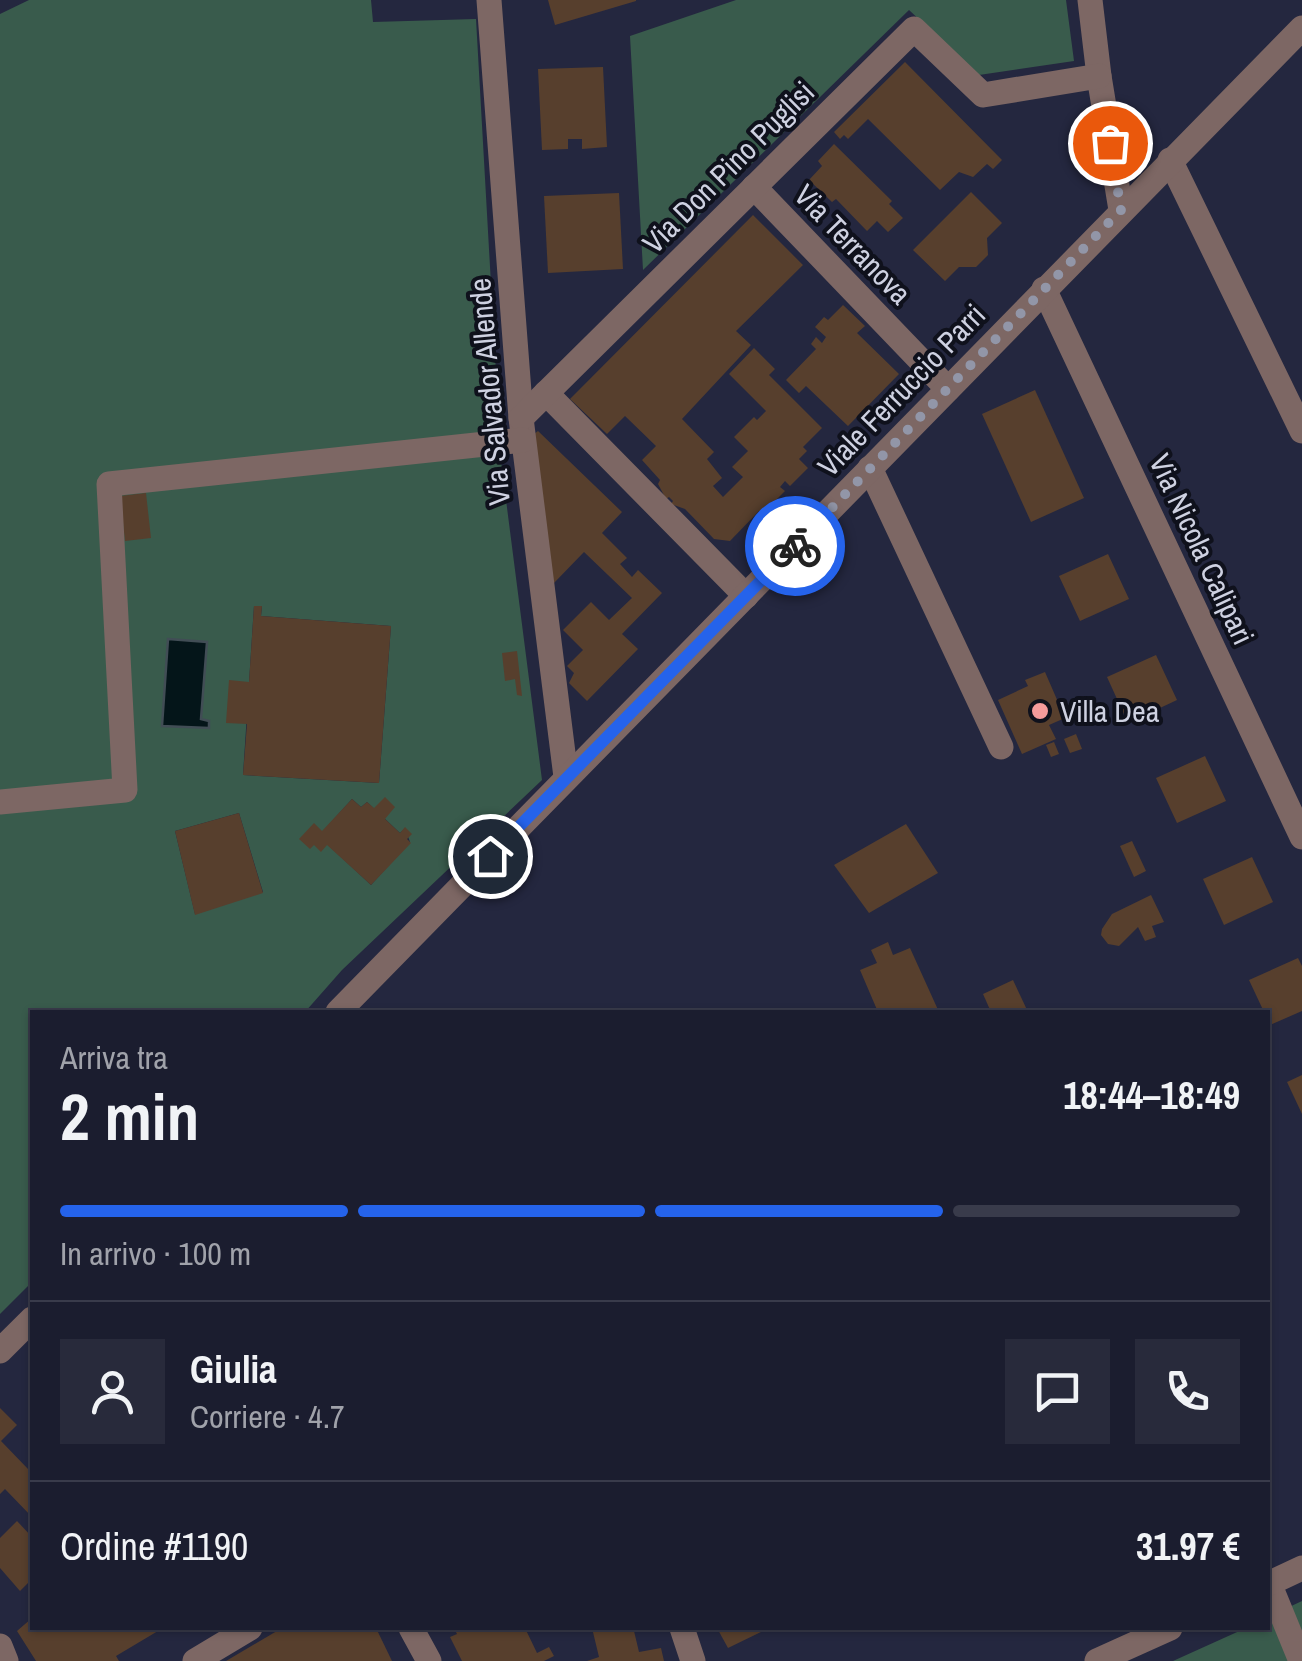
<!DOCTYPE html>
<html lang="it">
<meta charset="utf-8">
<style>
body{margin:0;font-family:"Archivo Narrow",sans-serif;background:#282a3b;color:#f1f3f6;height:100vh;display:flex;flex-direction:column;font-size:38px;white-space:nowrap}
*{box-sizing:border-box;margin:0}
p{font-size:32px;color:#a0a2aa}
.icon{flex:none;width:55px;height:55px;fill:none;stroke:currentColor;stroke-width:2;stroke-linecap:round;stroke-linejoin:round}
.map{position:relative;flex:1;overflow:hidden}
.panel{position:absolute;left:30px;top:1010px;width:1240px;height:620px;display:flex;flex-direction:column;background:#1b1d2f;border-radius:0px;box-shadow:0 2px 8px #0004,0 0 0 2px #393b4b}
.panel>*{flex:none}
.pin{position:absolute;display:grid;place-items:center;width:85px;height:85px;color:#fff;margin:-42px;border:5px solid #fff;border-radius:50%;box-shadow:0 2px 10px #0007}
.courier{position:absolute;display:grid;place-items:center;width:100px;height:100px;margin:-50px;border:8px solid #2563eb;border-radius:50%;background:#fff;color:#222;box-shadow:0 2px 12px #0007}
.headline em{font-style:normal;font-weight:700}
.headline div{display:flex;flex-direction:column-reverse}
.headline{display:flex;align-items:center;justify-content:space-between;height:170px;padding:0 30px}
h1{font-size:65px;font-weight:700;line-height:75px}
.bar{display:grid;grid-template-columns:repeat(4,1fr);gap:15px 10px;align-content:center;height:120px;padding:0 30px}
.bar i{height:12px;border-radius:8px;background:#393b4b}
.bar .selected{background:#2563eb}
.bar p{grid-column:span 4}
.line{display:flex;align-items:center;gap:25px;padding:0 30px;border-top:2px solid #393b4b}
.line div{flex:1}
.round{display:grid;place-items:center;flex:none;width:105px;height:105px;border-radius:0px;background:#282a3b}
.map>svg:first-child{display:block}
.green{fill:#395b4c;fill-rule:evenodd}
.water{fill:#041519;stroke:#414d55;stroke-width:2.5}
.building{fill:#573f2d}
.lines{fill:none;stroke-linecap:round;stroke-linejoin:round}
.minor{stroke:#7d6764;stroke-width:25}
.done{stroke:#9296a8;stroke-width:10;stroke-dasharray:0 18}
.route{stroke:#2563eb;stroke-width:12}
.poi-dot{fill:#f59b9b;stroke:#0f111c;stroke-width:4}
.labels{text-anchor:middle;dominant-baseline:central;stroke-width:8;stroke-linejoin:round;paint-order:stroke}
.street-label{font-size:30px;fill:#ced1e1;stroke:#0f111c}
.poi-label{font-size:30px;fill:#ced1e1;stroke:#0f111c;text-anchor:start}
</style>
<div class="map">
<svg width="1302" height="1661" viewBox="0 0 1302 1661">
<rect width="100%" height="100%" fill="#24273f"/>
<g class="green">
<path d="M29,0H371L373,22L476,19L501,461L542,780L342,970L305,1012H32V1282L0,1314V14ZM254,606H262L261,616L391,626L379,783L243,775ZM352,799L361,807L367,802L400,833L405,828L410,842L371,885L328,845L323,831ZM239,813L263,892L195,914L175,831Z"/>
<path d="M736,0H1066L1074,61L979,75L909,10L643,270L630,36Z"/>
<path d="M1302,1601V1661H1173L1246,1628H1268V1617Z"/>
</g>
<path class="water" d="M168,639L207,642L201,719L209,721V728L162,726Z"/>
<g class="building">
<path d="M548,0H636V1L555,25Z"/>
<path d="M905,62L1002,160L993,169L987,164L973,177L959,172L940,190L868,119L848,139L844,135L840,139L834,132Z"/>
<path d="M603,67L607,147L582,149V139H568V149L542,150L538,69Z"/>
<path d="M834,144L892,201L889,204L903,218L888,232L877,221L867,231L836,199L832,202L809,180L822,166L818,161Z"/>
<path d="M971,192L1002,223L987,238L988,255L976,267H959L945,281L913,250Z"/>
<path d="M619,193L623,269L548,273L544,196Z"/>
<path d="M753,215L803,265L736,331L751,345L682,419L714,452L707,459L722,478L713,486L723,497L743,477L732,467L748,451L734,437L754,417L757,420L766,411L729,374L754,348L775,369L769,375L822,428L803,447L807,451L799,459L808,468L790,486L785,481L780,487L785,491L762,514L759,511L730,541L714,539L685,509L671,504L673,501L669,497L666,499L658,484L660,480L642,460L656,446L625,416L607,434L570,399Z"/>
<path d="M843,305L865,326L857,333L899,374L848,426L806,386L799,393L786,380L816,349L811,344L816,337L822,343L826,337L815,327L824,317L828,320Z"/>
<path d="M1035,390L1084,498L1031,522L982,414Z"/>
<path d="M538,431L622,512L602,533L627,558L620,564L632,577L638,570L662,593L622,634L638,649L587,701L569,683L574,673L567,666L583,650L563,630L591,602L609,620L632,598L584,552L553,584L534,434Z"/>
<path d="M146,493L151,538L125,541L120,496Z"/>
<path d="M1108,554L1129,599L1080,621L1059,576Z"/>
<path d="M254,606H262L261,616L391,626L379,783L243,775L247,724L226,723L229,680L249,682Z"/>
<path d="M517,651L522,696L517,695L515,679L505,681L502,653Z"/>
<path d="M1156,655L1177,700L1128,723L1107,677Z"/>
<path d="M1045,672L1065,718L1049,725L1056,739L1022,754L998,700L1028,686L1025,680Z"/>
<path d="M1076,734L1082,749L1070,753L1064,739Z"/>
<path d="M1054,742L1059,754L1051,757L1046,745Z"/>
<path d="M1205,756L1226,801L1177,823L1156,778Z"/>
<path d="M385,797L395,807L385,819L400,833L405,827L412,834L407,839L411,843L371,885L327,845L321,852L314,845L310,849L299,839L314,823L322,831L352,799L361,807L367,802L374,808Z"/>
<path d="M239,813L263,893L195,915L175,831Z"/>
<path d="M906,824L938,873L869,913L834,865Z"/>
<path d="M1132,841L1146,871L1134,877L1120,846Z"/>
<path d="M1252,857L1273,902L1224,925L1203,879Z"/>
<path d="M1151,895L1164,922L1152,926L1156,937L1145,941L1138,927L1119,946L1108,944L1101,935L1102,929L1112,914Z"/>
<path d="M888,942L893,955L910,948L939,1012H878L860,970L877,963L871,950Z"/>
<path d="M1298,958L1302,966V1011L1270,1025L1268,1012H1264L1249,980Z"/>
<path d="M1013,980L1028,1012H991L983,994Z"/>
<path d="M1302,1075V1114L1287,1082Z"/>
<path d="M0,1408L17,1425L1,1441L28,1469L32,1464V1517L5,1489L0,1494Z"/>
<path d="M17,1521L32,1537V1579L20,1591L0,1568V1538Z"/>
<path d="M32,1618V1628H163L116,1656L119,1661H36L17,1631Z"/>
<path d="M282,1628H376L392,1661H226Z"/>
<path d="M454,1628H525L537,1653L549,1647L554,1656L544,1661H462L450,1637L457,1634Z"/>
<path d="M592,1628H644L634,1631L639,1652L661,1648L664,1661H587L599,1657Z"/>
<path d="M717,1628H769L728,1648Z"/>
</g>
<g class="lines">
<g class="minor">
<path d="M489,0L521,418L566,777"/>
<path d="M1090,0L1099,76L1121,210"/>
<path d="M1170,160L1302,431"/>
<path d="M754,187L948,389"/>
<path d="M1044,289L1302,837"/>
<path d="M546,393L746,596"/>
<path d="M521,418L914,29L983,95L1099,76"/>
<path d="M870,468L1001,747"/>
<path d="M0,802L125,790L109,484L523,440"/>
<path d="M338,1012L1302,28"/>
<path d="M0,1351L32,1319"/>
<path d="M1269,1583L1301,1661"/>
<path d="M1268,1584L1302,1568"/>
<path d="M411,1628L429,1661"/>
<path d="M682,1628L693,1661"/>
<path d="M0,1646L6,1661"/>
<path d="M195,1661L250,1628"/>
<path d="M1097,1661L1170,1628"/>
</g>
</g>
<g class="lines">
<path class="done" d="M795,546L1121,210L1110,143"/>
<path class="route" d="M490,856L795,546"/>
</g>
<circle class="poi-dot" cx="1040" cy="711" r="10"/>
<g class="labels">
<g class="street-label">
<text transform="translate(728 167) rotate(-45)">Via Don Pino Puglisi</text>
<text transform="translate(853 244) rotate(46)">Via Terranova</text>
<text transform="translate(901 390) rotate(-46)">Viale Ferruccio Parri</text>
<text transform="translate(489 392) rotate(-95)">Via Salvador Allende</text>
<text transform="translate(1202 549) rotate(65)">Via Nicola Calipari</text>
</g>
<g class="poi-label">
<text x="1060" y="711">Villa Dea</text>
</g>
</g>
</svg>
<div class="pin" style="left:1110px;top:143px;background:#ea580c"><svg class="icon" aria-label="bag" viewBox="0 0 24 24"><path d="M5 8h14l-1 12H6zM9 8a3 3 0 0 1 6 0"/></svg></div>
<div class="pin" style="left:490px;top:856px;background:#1f2937"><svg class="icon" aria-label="home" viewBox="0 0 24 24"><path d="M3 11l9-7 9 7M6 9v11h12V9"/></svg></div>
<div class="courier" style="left:795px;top:546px"><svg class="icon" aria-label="bike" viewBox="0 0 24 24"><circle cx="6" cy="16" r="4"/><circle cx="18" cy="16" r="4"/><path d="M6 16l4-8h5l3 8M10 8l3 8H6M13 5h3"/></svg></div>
<section class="panel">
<div class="headline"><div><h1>2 min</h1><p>Arriva tra</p></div><em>18:44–18:49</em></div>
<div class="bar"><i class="selected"></i><i class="selected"></i><i class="selected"></i><i></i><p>In arrivo · 100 m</p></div>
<div class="line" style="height:180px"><a class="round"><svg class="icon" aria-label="person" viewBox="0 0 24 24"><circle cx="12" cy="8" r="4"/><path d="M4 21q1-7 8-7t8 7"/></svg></a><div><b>Giulia</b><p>Corriere · 4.7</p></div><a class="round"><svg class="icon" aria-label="chat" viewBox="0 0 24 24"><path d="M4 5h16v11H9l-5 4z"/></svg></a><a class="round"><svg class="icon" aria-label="phone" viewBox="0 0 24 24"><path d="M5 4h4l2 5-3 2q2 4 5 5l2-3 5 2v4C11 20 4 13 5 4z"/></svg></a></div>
<div class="line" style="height:130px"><div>Ordine #1190</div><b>31.97 €</b></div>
</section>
</div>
